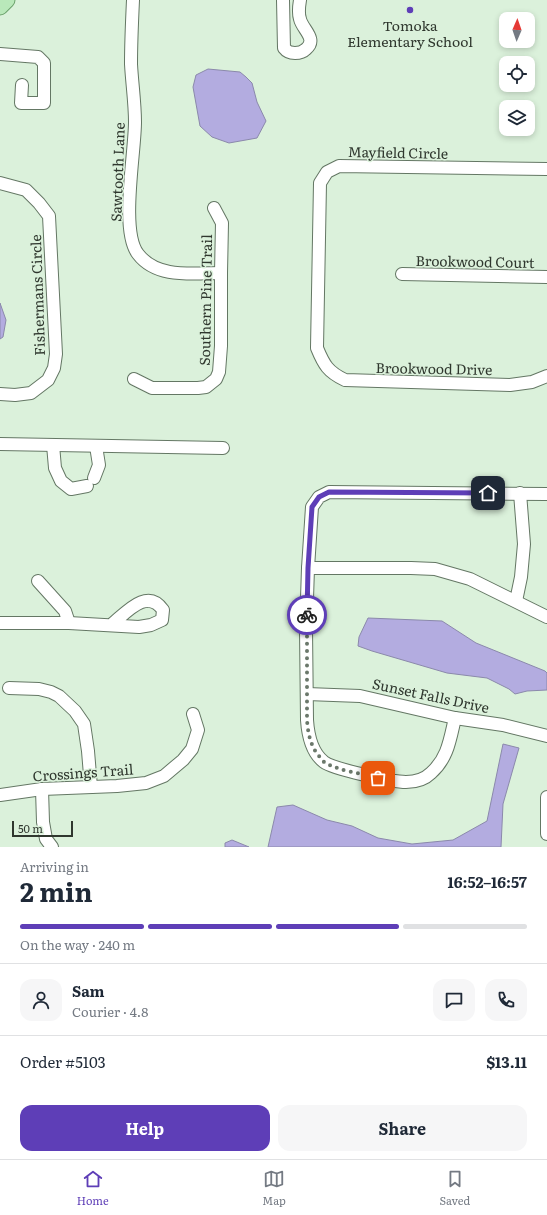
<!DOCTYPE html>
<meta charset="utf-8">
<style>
body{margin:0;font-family:Literata,serif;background:#f6f6f7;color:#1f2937;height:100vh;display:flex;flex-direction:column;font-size:15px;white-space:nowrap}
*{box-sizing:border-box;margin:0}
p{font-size:13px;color:#747a83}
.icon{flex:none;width:22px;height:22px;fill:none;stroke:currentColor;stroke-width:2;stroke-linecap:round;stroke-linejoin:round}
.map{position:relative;height:847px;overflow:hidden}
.panel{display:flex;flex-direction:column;background:#fff;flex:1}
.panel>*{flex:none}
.needle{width:26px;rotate:2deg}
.fabs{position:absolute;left:499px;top:12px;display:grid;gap:8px}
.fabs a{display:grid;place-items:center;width:36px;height:36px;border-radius:8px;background:#fff;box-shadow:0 2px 6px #0003;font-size:20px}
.scale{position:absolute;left:12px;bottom:10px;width:61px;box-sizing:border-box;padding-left:4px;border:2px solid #2f372e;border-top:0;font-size:11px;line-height:14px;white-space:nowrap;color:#2f372e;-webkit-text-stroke:3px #dbf1db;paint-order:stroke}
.pin{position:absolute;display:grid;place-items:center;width:34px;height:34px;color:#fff;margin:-17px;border-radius:8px;box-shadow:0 2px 6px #0006}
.courier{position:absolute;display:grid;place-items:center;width:40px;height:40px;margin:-20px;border:3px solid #5e3eb7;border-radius:50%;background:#fff;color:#222;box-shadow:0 1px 5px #0007}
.overview em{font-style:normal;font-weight:700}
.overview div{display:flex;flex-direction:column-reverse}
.overview{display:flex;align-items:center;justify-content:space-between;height:68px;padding:0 20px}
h1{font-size:26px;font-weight:700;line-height:30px}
.bar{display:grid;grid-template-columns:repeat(4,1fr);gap:6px 4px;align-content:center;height:48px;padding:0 20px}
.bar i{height:5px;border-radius:3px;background:#e0e1e3}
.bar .on{background:#5e3eb7}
.bar p{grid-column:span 4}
.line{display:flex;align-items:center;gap:10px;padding:0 20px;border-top:1px solid #e0e1e3}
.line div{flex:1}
.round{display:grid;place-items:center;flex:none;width:42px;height:42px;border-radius:12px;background:#f6f6f7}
.cta{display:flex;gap:8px;margin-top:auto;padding:8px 20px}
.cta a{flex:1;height:46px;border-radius:12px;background:#5e3eb7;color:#fff;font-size:16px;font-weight:700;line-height:46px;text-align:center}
.cta a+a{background:#f6f6f7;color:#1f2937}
.dock{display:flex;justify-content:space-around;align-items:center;height:56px;border-top:1px solid #e0e1e3;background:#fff;font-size:11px;color:#747a83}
.dock a{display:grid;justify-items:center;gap:2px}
.dock .on{color:#5e3eb7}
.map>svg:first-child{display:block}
.water{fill:#b3ace0;stroke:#8b89ab}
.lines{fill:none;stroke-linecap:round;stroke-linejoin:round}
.minor-casing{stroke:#647764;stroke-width:14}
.major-casing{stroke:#6ba06b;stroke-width:17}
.minor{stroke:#fff;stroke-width:12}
.major{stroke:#b9e8ba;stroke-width:15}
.done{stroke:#6b786b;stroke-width:4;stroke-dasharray:0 7.2}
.route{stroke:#5e3eb7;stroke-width:5}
.poi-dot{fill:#5e3eb7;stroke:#dbf1db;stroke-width:1.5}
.labels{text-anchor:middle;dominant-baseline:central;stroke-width:3;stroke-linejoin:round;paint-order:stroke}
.poi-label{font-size:14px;fill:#2f372e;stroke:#dbf1db}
.street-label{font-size:14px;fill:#2f372e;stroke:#dbf1db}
</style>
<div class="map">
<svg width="547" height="847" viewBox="0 0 547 847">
<rect width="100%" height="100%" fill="#dbf1db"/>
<g class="water">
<path d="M208,69L240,72L246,77L252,83L257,102L266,121L257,138L229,143L212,137L200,126L193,87L196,75Z"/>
<path d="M0,303L6,320L3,337L0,339Z"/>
<path d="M368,618L442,621L476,643L545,671L547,673V690L527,691L515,694L509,689L487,678L447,673L372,651L358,646L359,637Z"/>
<path d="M503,744L519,748L503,804L501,847H268L277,807L293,805L327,820L352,826L378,838L412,844L453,840L487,821Z"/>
<path d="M232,840L249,847H225V843Z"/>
</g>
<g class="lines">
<defs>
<g id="minor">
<path d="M133,0C132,21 131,43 131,64C132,83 135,103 135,122C135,153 120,231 138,254C157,279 193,273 221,273"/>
<path d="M283,0L284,48C287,52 290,53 295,53C299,53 303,52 306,49C318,39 302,29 300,19C298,13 299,6 300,0"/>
<path d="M0,54L38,57L44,63V103H21L22,85"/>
<path d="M547,169L339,166L327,172L320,183L317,348C324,365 328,372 345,380L510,385L532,382L547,376"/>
<path d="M0,183L26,190L39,203L49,216L56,354L54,368L48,380L31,393L15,395L0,394"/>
<path d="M402,274L547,277"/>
<path d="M134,379L152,388H198L206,387L216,379L219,372L221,346V273L222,223L214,208"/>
<path d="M0,444L223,448"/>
<path d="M53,445L55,468L61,481L71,489L87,486"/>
<path d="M94,478L99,465L96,446"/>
<path d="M308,568H411L435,569L470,579L547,617"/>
<path d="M38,581L65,611L69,623"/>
<path d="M516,601L521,577L524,544L520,493"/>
<path d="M0,623H69L139,627L151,625L162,620L163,610C147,587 126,613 111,625"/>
<path d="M9,688L39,689L51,692L59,696L75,711L84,724L88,751L91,787"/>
<path d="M307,694L360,696L455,718L503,725L547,736"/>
<path d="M455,718C450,739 448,758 431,773C425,779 415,782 406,782C393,782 333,769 324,762C311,752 308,735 307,720L306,629L308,568L312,507L319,497L329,492L547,494"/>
<path d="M42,789L43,822L46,839L52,847"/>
<path d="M0,795L42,789L117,786L146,783L164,776L183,760L192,749L198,730L193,714"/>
<path d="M547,797V834"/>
</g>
<path id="major" d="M0,7L7,0"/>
</defs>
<use href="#minor" class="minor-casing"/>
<use href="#major" class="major-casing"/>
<use href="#minor" class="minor"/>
<use href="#major" class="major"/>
</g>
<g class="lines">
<path class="done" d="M307,615V720C308,733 310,744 318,755C320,757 322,760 324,762C335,770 364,774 378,778"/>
<path class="route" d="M307,615L308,568L312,507L319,497L329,492L488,493"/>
</g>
<circle class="poi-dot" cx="410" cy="10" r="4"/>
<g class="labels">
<g class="poi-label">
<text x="410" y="25">Tomoka<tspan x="410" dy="16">Elementary School</tspan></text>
</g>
<g class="street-label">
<text transform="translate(398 152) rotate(1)">Mayfield Circle</text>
<text transform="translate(117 172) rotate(-88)">Sawtooth Lane</text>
<text transform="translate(475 261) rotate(1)">Brookwood Court</text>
<text transform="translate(37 295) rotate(-92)">Fishermans Circle</text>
<text transform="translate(205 300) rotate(-89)">Southern Pine Trail</text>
<text transform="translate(434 368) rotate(1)">Brookwood Drive</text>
<text transform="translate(431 695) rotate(12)">Sunset Falls Drive</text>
<text transform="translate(83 772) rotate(-4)">Crossings Trail</text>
</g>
</g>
</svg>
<div class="fabs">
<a><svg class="needle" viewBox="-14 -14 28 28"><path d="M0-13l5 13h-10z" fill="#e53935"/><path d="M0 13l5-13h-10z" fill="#747a83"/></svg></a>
<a><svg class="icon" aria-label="locate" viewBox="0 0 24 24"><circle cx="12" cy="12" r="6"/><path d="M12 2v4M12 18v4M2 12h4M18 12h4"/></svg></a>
<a><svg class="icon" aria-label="layers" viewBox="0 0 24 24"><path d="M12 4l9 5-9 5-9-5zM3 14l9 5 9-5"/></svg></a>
</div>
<div class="scale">50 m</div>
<div class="pin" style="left:378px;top:778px;background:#ea580c"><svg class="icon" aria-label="bag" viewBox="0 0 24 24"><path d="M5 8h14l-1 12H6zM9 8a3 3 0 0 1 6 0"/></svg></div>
<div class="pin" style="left:488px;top:493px;background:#1f2937"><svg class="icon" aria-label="home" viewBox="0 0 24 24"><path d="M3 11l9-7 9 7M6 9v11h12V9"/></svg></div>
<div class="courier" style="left:307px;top:615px"><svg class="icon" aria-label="bike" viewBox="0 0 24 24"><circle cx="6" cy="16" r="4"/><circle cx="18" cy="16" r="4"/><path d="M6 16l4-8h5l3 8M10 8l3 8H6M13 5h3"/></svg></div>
</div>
<section class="panel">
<div class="overview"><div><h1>2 min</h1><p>Arriving in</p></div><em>16:52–16:57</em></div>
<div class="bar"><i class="on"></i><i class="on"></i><i class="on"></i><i></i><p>On the way · 240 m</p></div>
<div class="line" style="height:72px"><a class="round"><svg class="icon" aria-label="person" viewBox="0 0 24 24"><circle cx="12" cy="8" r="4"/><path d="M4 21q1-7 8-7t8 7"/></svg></a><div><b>Sam</b><p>Courier · 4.8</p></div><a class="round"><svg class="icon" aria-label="chat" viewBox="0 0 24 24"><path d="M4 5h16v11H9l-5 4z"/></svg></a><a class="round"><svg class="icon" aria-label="phone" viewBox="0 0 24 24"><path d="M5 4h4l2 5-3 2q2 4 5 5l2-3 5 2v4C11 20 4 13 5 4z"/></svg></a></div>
<div class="line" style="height:52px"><div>Order #5103</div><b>$13.11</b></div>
<div class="cta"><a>Help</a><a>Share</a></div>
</section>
<nav class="dock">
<a class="on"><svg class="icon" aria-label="home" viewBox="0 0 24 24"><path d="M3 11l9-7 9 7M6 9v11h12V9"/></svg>Home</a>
<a><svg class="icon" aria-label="map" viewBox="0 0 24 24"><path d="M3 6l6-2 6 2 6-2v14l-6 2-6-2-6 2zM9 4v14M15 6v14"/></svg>Map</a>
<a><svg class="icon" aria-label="saved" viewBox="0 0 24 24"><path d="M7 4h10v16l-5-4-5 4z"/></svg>Saved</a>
</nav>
